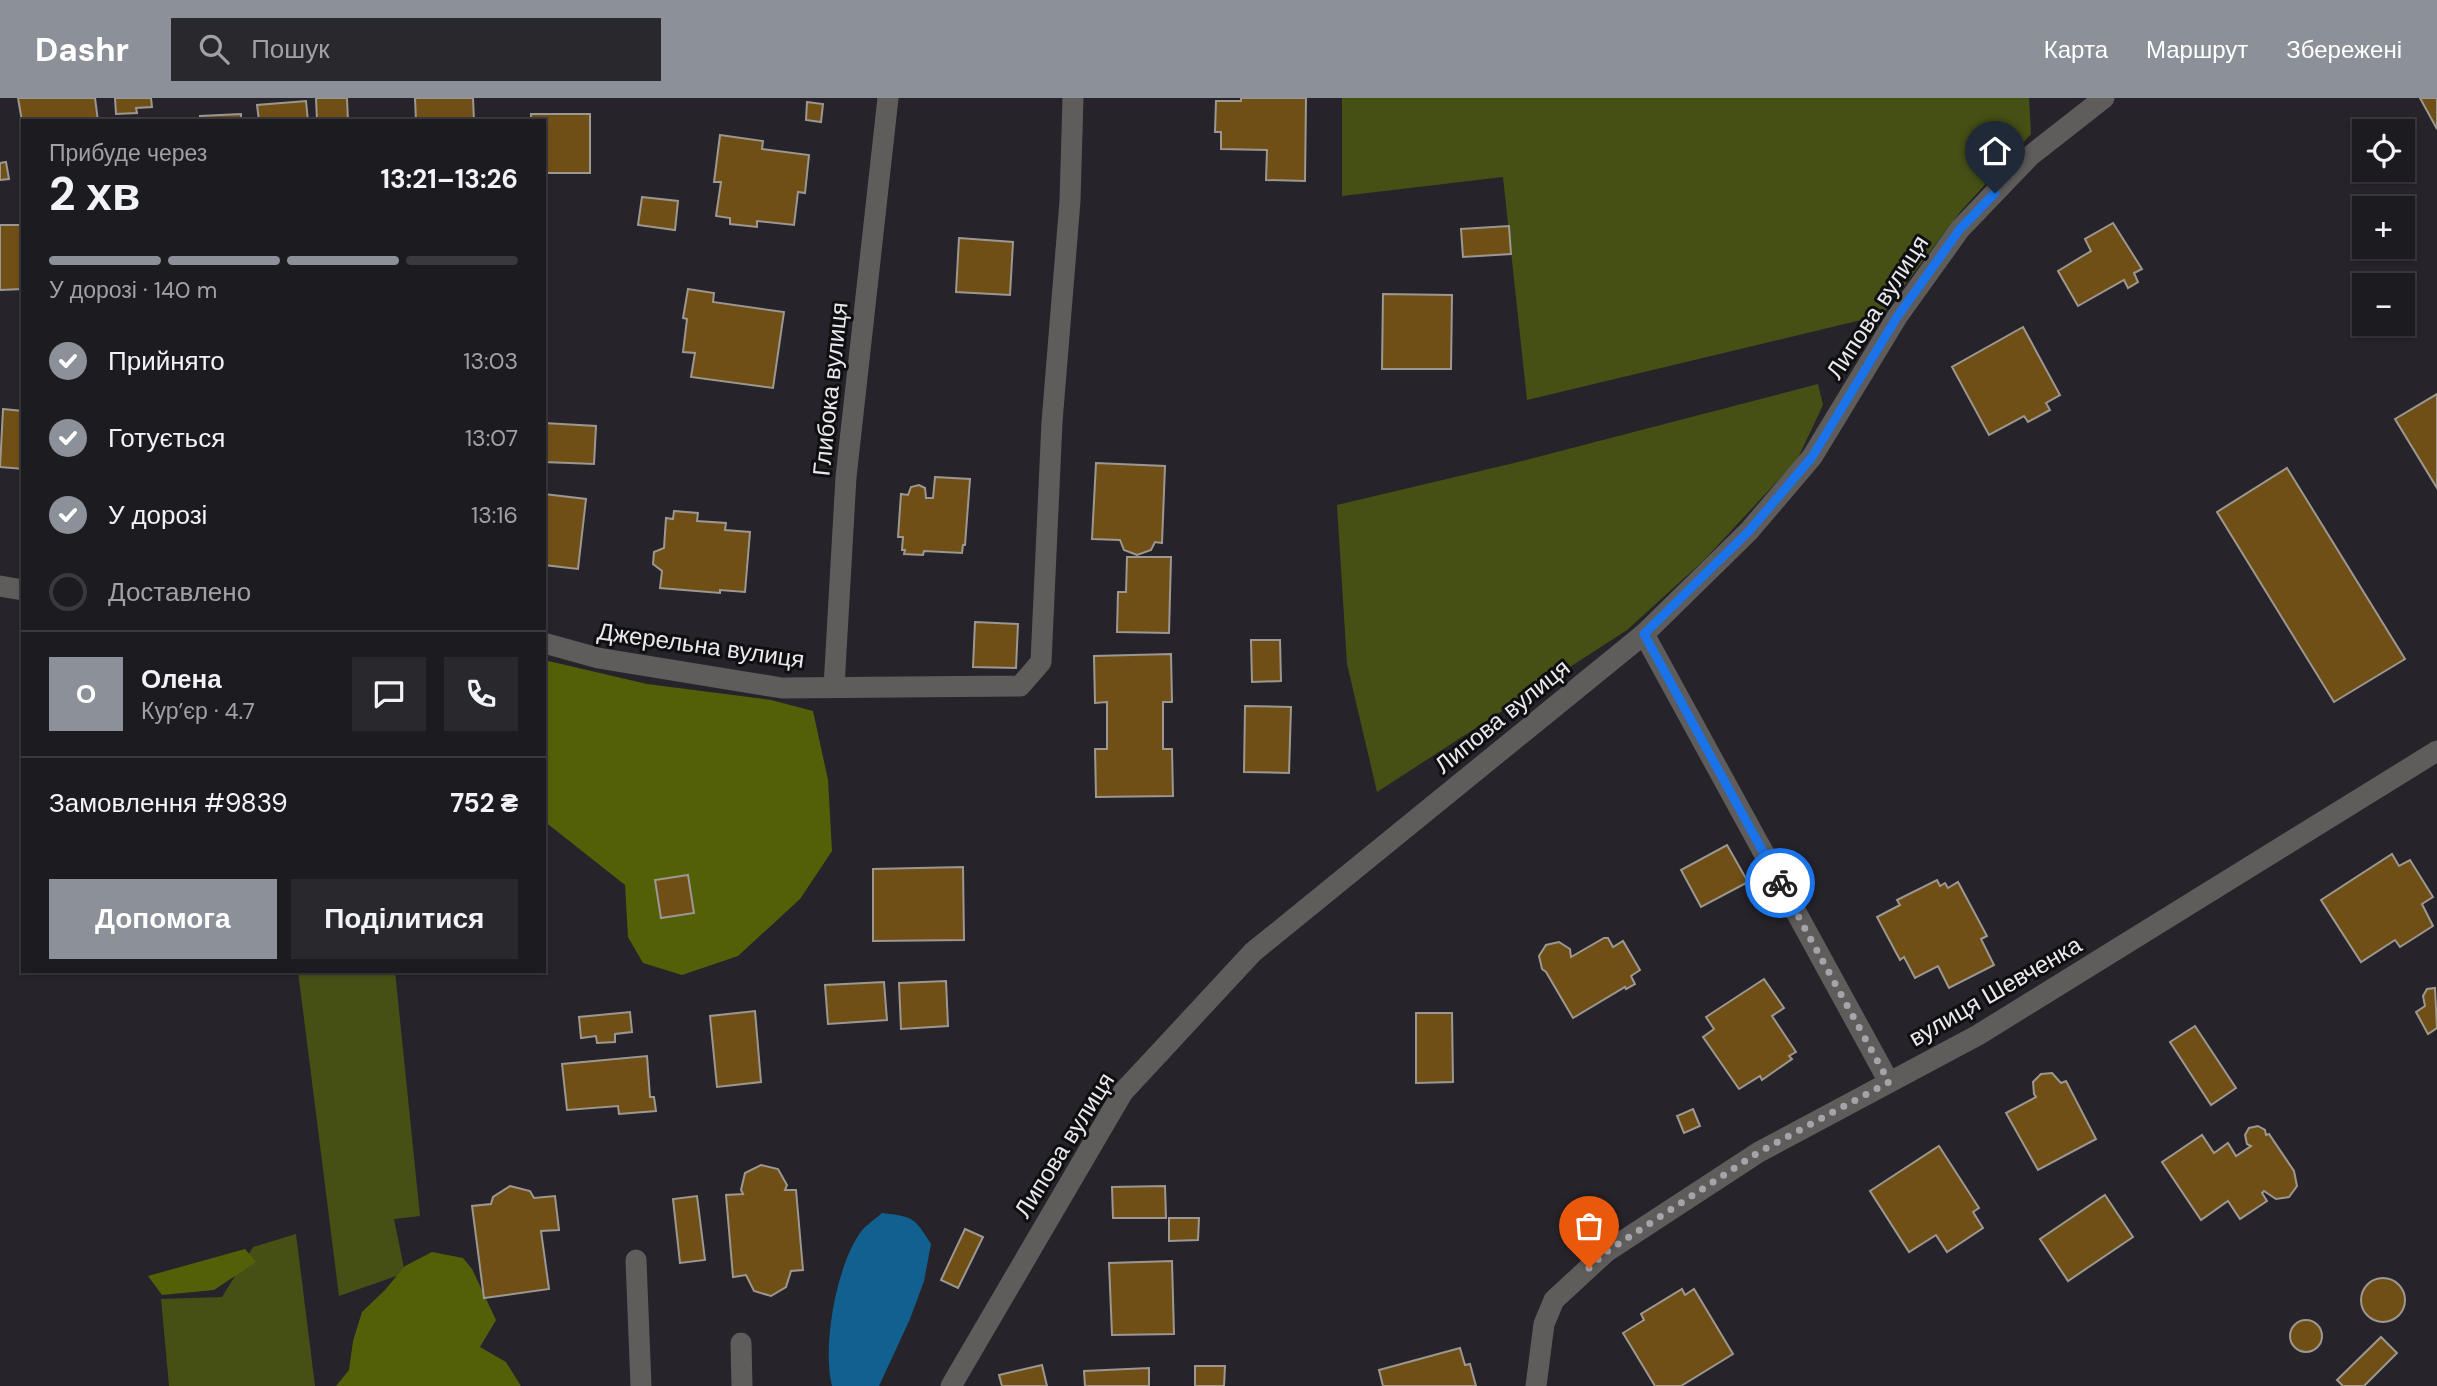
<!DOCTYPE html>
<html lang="uk">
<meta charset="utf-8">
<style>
body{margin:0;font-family:"DM Sans",sans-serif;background:#29282d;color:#f1f3f6;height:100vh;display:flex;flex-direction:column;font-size:26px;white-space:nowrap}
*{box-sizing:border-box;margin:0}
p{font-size:23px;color:#a0a1a5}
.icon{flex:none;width:38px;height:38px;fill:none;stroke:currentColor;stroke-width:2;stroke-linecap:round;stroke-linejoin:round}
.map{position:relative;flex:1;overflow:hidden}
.side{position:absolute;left:21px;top:21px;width:525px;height:854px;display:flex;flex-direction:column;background:#1c1b20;border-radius:0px;box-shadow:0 2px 5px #0004,0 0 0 2px #3a393e}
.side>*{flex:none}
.fabs{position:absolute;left:2352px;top:21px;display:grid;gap:14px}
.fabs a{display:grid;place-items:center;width:63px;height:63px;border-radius:0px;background:#1c1b20;box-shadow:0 2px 5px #0004,0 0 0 2px #3a393e;font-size:35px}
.pin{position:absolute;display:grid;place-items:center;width:60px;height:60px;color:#fff;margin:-72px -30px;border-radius:50% 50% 50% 0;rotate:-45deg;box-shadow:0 0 7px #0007}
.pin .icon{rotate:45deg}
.courier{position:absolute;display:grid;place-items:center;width:70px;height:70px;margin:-35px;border:5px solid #1a73e8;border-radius:50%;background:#fff;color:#222;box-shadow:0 2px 9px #0007}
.overview em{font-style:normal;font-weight:700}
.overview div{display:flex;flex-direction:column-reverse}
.overview{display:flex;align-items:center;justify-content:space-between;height:119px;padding:0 28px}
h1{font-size:46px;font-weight:700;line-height:52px}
.bar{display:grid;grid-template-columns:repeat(4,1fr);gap:10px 7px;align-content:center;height:84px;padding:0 28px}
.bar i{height:9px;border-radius:5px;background:#3a393e}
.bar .on{background:#8c9099}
.bar p{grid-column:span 4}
.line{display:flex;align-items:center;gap:18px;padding:0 28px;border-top:2px solid #3a393e}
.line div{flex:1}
.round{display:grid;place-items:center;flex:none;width:74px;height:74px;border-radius:0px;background:#29282d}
ol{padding:0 28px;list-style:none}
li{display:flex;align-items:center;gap:21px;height:77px}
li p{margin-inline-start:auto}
li .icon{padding:7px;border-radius:50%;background:#8c9099;color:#fff;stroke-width:4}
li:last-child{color:#a0a1a5}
li i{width:38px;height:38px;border:4px solid #3a393e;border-radius:50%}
.primary-button{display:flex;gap:14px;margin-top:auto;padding:14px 28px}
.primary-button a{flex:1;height:80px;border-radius:0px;background:#8c9099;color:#fff;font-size:28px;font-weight:700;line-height:80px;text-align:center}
.primary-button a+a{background:#29282d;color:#f1f3f6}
header{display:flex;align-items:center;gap:42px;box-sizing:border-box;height:98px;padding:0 35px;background:#8c9099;color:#fff}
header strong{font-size:33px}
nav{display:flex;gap:38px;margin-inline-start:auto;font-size:24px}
.search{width:490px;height:63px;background:#29282d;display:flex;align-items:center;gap:18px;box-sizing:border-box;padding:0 24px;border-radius:0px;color:#a0a1a5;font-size:26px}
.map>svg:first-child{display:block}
.green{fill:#465015}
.forest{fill:#546008}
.water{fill:#11608f}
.building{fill:#704f17;stroke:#9c9791;stroke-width:2}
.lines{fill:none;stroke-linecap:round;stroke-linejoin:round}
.minor{stroke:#5f5c5c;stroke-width:21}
.done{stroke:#a6a4a9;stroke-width:7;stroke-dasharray:0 12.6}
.route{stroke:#1a73e8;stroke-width:9}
.labels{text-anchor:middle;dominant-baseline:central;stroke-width:6;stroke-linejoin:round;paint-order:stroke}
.street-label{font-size:24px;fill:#ebe9ed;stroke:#0f0e10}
</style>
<header>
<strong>Dashr</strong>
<div class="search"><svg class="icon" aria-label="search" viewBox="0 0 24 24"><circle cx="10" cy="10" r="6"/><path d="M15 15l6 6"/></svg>Пошук</div>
<nav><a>Карта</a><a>Маршрут</a><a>Збережені</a></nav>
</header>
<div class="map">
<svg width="2437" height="1288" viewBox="0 0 2437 1288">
<rect width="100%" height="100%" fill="#26242a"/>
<g class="green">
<path d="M1342,0H2029L2031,36L1960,114L1882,217L1527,302L1503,79L1342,98Z"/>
<path d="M1818,286L1823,307L1797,362L1703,463L1627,532L1377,694L1347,566L1337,407L1514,365Z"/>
<path d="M298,873H395L420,1118L394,1121L405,1175L339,1198Z"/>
<path d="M296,1136L315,1288H169L161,1201L222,1199L253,1149Z"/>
</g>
<g class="forest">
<path d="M544,562L647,586L771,602L813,613L828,682L832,753L800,801L738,858L682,877L643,865L628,839L625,787L544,723Z"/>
<path d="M245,1151L256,1164L214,1192L162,1197L148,1178Z"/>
<path d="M432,1154L463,1160L472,1171L496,1222L480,1249L506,1264L521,1288H336L349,1272L353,1243L362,1214L385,1192L405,1168Z"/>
</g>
<path class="water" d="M882,1115C914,1119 914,1119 931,1146L924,1183L910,1221L879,1288H832C822,1249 836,1172 858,1138C863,1129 874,1122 882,1115Z"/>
<g class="building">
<path d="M18,0H95L98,23H23V29Z"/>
<path d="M115,0H151L152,9L136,10L137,15L116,16Z"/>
<path d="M316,0H347L348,23H317Z"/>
<path d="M415,0H473L474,23H416Z"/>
<path d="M1241,0H1306L1305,83L1266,82L1267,52L1221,51V34H1215L1216,3H1241Z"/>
<path d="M2420,0H2437V31Z"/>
<path d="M306,3L308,23H259L257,7Z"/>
<path d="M807,4L823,6L821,24L806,22Z"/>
<path d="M241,16V23H200V18Z"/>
<path d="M531,16H590V75H544V23H531Z"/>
<path d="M720,37L763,43L762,51L809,57L805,95L798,94L794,127L757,123V129L730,126V120L716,118L721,84H714Z"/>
<path d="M6,64L9,81L0,82V65Z"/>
<path d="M642,99L678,103L675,132L638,127Z"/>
<path d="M2113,125L2142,171L2134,175L2138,184L2128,190L2124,182L2078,208L2058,173L2091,153L2085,141Z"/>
<path d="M0,127H23V191L0,192Z"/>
<path d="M1509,128L1511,156L1463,159L1461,131Z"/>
<path d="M959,140L1013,144L1010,197L956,194Z"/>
<path d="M688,191L714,195L713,204L784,214L773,290L691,279L695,255L683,254L687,221L683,220Z"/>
<path d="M1383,196L1452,197L1451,271H1382Z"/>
<path d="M2023,229L2060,297L2046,305L2050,312L2028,324L2024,318L1989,337L1952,269Z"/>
<path d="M2437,296V390L2395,321Z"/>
<path d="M3,311L23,313V371L0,369Z"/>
<path d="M544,325L596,328L594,366L544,364Z"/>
<path d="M1096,365L1165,368L1162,445L1155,444L1151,452L1137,457L1124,452L1120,442L1092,441Z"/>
<path d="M2287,370L2405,561L2334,604L2217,414Z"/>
<path d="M935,379L970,381L965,447H963L962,455L924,453L923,457L904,456L905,452H902L903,439H898L901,396L908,397L911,389L919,387L925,390L926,400H933Z"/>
<path d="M544,396L586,401L578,471L544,467Z"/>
<path d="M674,413L698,415L697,423L726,425L725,432L750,434L745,494L720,492V495L660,490L662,473L653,466L654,454L664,450L666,420L673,421Z"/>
<path d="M1127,459H1171L1169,535L1117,534L1118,494H1126Z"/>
<path d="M975,524L1018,526L1016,570L973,569Z"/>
<path d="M1251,542H1280L1281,583L1252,584Z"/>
<path d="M1171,556L1172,604H1163V651H1172L1173,698L1096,699L1095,651H1107V604L1095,605L1094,558Z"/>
<path d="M1245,608L1291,609L1289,675L1244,674Z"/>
<path d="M1727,747L1748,784L1701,809L1681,772Z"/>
<path d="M2392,756L2399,768L2410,762L2433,799L2422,806L2433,828L2400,849L2395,842L2361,864L2321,802Z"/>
<path d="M963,769L964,842L873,843V771Z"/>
<path d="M688,777L694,815L661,820L655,782Z"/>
<path d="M1937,782L1940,788L1945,785L1948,790L1958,784L1987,838L1981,841L1994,867L1949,890L1938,868L1915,880L1904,859L1900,862L1877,819L1900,807L1897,802Z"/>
<path d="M1604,840H1608L1613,849L1623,843L1640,872L1631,878L1635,886L1626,891L1625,889L1573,920L1546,874L1542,871L1539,858L1546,847L1559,844L1570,851L1571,859Z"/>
<path d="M1764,881L1784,910L1772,918L1796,954L1789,958L1792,961L1762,982L1760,978L1739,991L1703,939L1714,931L1706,919Z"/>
<path d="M946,883L948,928L901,931L899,885Z"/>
<path d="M884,884L887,922L828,926L825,887Z"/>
<path d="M2435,890L2437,930L2428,936L2416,914L2425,908L2423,898L2427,891Z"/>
<path d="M755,913L761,984L717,989L710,918Z"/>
<path d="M630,914L632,934L615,936V944L597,945L596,938L581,940L579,919Z"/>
<path d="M1416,915H1452L1453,984L1416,985Z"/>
<path d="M2195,928L2236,990L2211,1007L2170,944Z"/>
<path d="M647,958L650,999H654L656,1013L619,1016L618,1008L567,1012L562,966Z"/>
<path d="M2052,975L2061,985L2066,983L2096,1041L2038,1072L2006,1015L2036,999L2034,996L2033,984L2041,976Z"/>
<path d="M1693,1011L1700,1028L1684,1035L1677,1018Z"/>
<path d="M2258,1028L2265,1032L2266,1037L2269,1036L2294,1073L2297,1088L2289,1099L2276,1101L2264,1093L2262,1095L2267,1103L2240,1121L2228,1103L2201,1122L2162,1064L2202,1037L2214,1055L2228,1045L2236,1058L2251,1048L2247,1046L2245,1037L2249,1030Z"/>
<path d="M1939,1048L1979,1110L1973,1114L1983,1130L1947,1154L1936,1137L1909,1154L1870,1093Z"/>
<path d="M761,1067L778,1071L787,1087L785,1092H796L803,1172L791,1173L786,1189L771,1198L754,1193L746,1177L733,1179L726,1097L743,1096L741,1092L745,1075Z"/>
<path d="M510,1088L530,1093L534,1100L555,1098L559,1132L541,1133L549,1191L484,1200L472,1108L491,1106L493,1099Z"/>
<path d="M1165,1088L1166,1120H1113L1112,1089Z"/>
<path d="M2105,1097L2133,1139L2068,1183L2040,1141Z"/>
<path d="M697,1098L705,1162L680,1165L673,1101Z"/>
<path d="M1169,1120H1199L1198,1142L1169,1143Z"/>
<path d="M965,1131L983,1139L958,1190L941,1182Z"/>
<path d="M1172,1163L1174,1236L1112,1237L1109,1165Z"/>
<circle cx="2383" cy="1202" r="22"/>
<path d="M1682,1191L1685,1197L1694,1191L1733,1256L1681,1288H1655L1623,1235L1644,1222L1641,1216Z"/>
<circle cx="2306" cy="1238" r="16"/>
<path d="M2381,1239L2397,1255L2364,1288H2343L2337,1282Z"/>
<path d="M1460,1250L1465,1267L1470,1266L1476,1288H1383L1379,1272Z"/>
<path d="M1042,1267L1047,1288H1002L999,1277Z"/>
<path d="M1195,1268H1225L1224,1288H1195Z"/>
<path d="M1149,1270V1288H1085L1084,1273Z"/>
</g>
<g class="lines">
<g class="minor">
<path d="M0,488L23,492"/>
<path d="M1644,536L1889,984"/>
<path d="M544,545L598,560L782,590L1020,588L1041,564L1052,324L1070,103L1073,0"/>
<path d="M834,589L846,379L888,0"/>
<path d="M636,1162L641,1288"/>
<path d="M741,1245L742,1288"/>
<path d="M951,1288L1123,994L1253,854L1644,536L1749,433L1812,359L1897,219L1960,131L2030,58L2104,0"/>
<path d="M1536,1288L1544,1226L1554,1202L1606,1154L1759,1054L1978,937L2437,653"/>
</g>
</g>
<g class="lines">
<path class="done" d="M1589,1170L1606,1154L1759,1054L1889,984L1780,785"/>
<path class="route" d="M1780,785L1644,536L1749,433L1812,359L1897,219L1960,131L1995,95"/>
</g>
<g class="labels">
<g class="street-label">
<text transform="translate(1877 209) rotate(-57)">Липова вулиця</text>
<text transform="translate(830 291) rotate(-84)">Глибока вулиця</text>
<text transform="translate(701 547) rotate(8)">Джерельна вулиця</text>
<text transform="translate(1502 618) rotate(-39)">Липова вулиця</text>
<text transform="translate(1995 893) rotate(-30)">вулиця Шевченка</text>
<text transform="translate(1064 1047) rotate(-58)">Липова вулиця</text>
</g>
</g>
</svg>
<div class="fabs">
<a><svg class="icon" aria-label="locate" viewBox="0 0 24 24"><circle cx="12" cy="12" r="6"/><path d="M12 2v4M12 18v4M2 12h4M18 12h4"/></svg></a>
<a>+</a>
<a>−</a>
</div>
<div class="pin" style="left:1589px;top:1170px;background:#ea580c"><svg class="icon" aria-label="bag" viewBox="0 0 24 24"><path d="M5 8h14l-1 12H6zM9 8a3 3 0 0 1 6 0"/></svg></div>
<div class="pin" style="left:1995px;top:95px;background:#1f2937"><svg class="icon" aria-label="home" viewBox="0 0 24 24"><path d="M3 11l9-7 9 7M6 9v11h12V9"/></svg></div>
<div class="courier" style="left:1780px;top:785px"><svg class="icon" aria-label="bike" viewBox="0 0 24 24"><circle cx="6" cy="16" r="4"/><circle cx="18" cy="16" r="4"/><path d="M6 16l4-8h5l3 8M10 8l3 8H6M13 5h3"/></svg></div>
<section class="side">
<div class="overview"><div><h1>2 хв</h1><p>Прибуде через</p></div><em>13:21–13:26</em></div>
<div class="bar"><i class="on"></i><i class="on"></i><i class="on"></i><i></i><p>У дорозі · 140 m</p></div>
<ol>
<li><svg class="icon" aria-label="check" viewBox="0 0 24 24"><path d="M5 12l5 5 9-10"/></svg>Прийнято<p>13:03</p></li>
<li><svg class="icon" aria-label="check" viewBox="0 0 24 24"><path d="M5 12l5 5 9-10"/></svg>Готується<p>13:07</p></li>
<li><svg class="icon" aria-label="check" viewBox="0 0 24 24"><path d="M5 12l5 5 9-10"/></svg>У дорозі<p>13:16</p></li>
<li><i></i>Доставлено</li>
</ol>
<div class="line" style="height:126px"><b class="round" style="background:#8c9099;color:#fff">О</b><div><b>Олена</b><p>Кур’єр · 4.7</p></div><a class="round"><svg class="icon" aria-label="chat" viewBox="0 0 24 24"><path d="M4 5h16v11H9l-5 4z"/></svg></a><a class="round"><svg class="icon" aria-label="phone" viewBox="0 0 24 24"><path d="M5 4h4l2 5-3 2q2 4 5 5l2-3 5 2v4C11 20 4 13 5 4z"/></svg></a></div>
<div class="line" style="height:91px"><div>Замовлення #9839</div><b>752 ₴</b></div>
<div class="primary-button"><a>Допомога</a><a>Поділитися</a></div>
</section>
</div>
